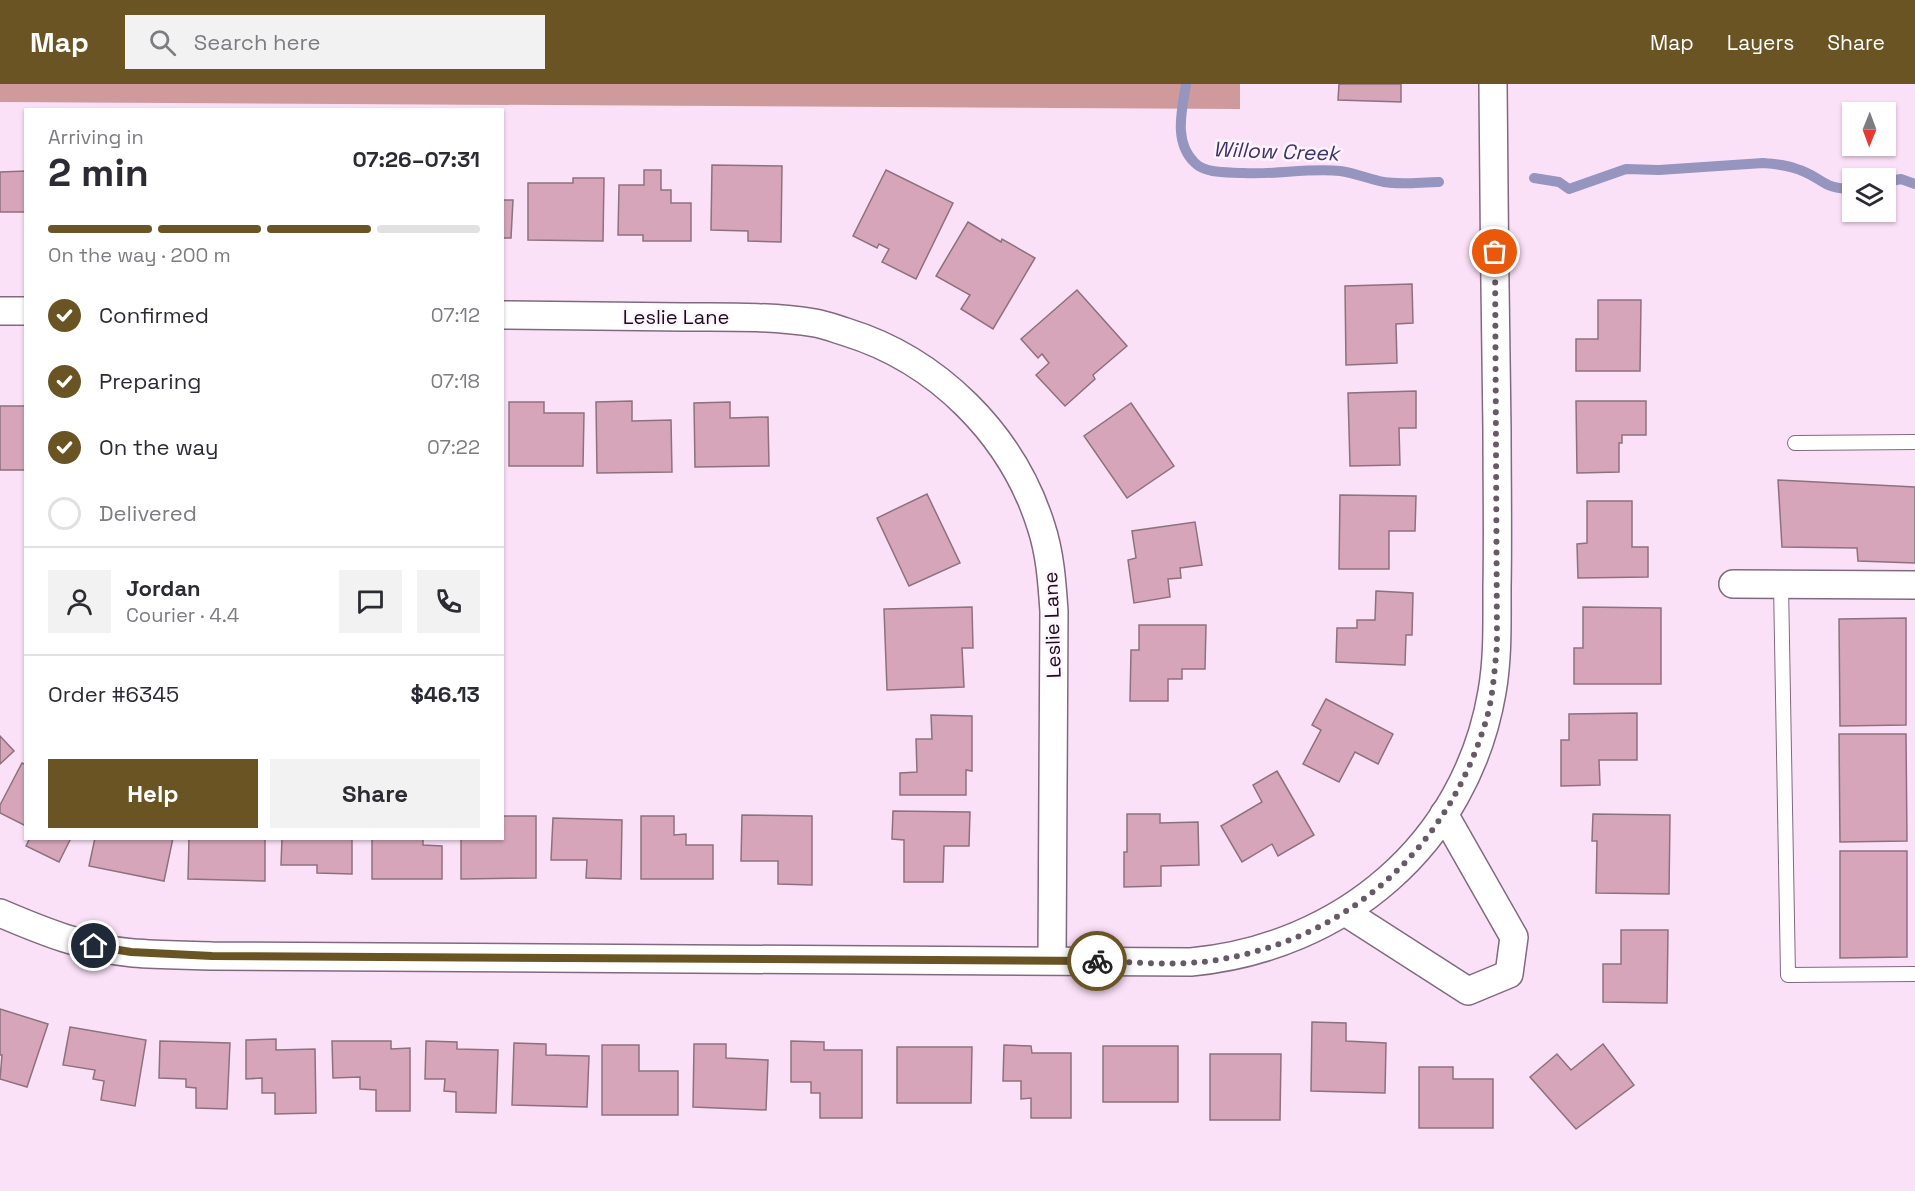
<!DOCTYPE html>
<meta charset="utf-8">
<style>
body{margin:0;font-family:"Space Grotesk",sans-serif;background:#f2f2f3;color:#2b2b33;height:100vh;display:flex;flex-direction:column;font-size:22px;white-space:nowrap}
*{box-sizing:border-box;margin:0}
p{font-size:20px;color:#7c7c81}
.icon{flex:none;width:33px;height:33px;fill:none;stroke:currentColor;stroke-width:2;stroke-linecap:round;stroke-linejoin:round}
.map{position:relative;flex:1;overflow:hidden}
.details{position:absolute;left:24px;top:24px;width:480px;height:732px;display:flex;flex-direction:column;background:#fff;border-radius:0px;box-shadow:0 2px 4px #0004}
.details>*{flex:none}
.needle{width:39px;rotate:181deg}
.fabs{position:absolute;left:1842px;top:18px;display:grid;gap:12px}
.fabs a{display:grid;place-items:center;width:54px;height:54px;border-radius:0px;background:#fff;box-shadow:0 2px 4px #0004;font-size:30px}
.pin{position:absolute;display:grid;place-items:center;width:51px;height:51px;color:#fff;margin:-26px;border:3px solid #fff;border-radius:50%;box-shadow:0 2px 6px #0007}
.courier{position:absolute;display:grid;place-items:center;width:60px;height:60px;margin:-30px;border:4px solid #6b5424;border-radius:50%;background:#fff;color:#222;box-shadow:0 2px 8px #0007}
.head em{font-style:normal;font-weight:800}
.head div{display:flex;flex-direction:column-reverse}
.head{display:flex;align-items:center;justify-content:space-between;height:102px;padding:0 24px}
h1{font-size:39px;font-weight:800;line-height:45px}
.bar{display:grid;grid-template-columns:repeat(4,1fr);gap:9px 6px;align-content:center;height:72px;padding:0 24px}
.bar i{height:8px;border-radius:4px;background:#e1e1e2}
.bar .current{background:#6b5424}
.bar p{grid-column:span 4}
.line{display:flex;align-items:center;gap:15px;padding:0 24px;border-top:2px solid #e1e1e2}
.line div{flex:1}
.round{display:grid;place-items:center;flex:none;width:63px;height:63px;border-radius:0px;background:#f2f2f3}
ol{padding:0 24px;list-style:none}
li{display:flex;align-items:center;gap:18px;height:66px}
li p{margin-inline-start:auto}
li .icon{padding:6px;border-radius:50%;background:#6b5424;color:#fff;stroke-width:4}
li:last-child{color:#7c7c81}
li i{width:33px;height:33px;border:3px solid #e1e1e2;border-radius:50%}
.button{display:flex;gap:12px;margin-top:auto;padding:12px 24px}
.button a{flex:1;height:69px;border-radius:0px;background:#6b5424;color:#fff;font-size:24px;font-weight:800;line-height:69px;text-align:center}
.button a+a{background:#f2f2f3;color:#2b2b33}
header{display:flex;align-items:center;gap:36px;box-sizing:border-box;height:84px;padding:0 30px;background:#6b5424;color:#fff}
header strong{font-size:28px}
nav{display:flex;gap:33px;margin-inline-start:auto;font-size:21px}
.search{width:420px;height:54px;background:#f2f2f3;display:flex;align-items:center;gap:15px;box-sizing:border-box;padding:0 21px;border-radius:0px;color:#7c7c81;font-size:22px}
.map>svg:first-child{display:block}
.forest{fill:#ce9a9c}
.lines{fill:none;stroke-linecap:round;stroke-linejoin:round}
.stream{stroke:#9595c0;stroke-width:10}
.building{fill:#d6a5b9;stroke:#8e717c;stroke-width:1.5}
.lane-casing{stroke:#816a7e;stroke-width:16}
.street-casing{stroke:#816a7e;stroke-width:30}
.lane{stroke:#fff;stroke-width:14}
.street{stroke:#fff;stroke-width:27}
.done{stroke:#675966;stroke-width:6;stroke-dasharray:0 10.8}
.route{stroke:#6b5424;stroke-width:8}
.labels{text-anchor:middle;dominant-baseline:central;stroke-width:5;stroke-linejoin:round;paint-order:stroke}
.street-label{font-size:20px;fill:#181018;stroke:#fff4fd}
.water-label{font-size:21px;font-style:italic;fill:#3a356d;stroke:#fff4fd}
</style>
<header>
<strong>Map</strong>
<div class="search"><svg class="icon" aria-label="search" viewBox="0 0 24 24"><circle cx="10" cy="10" r="6"/><path d="M15 15l6 6"/></svg>Search here</div>
<nav><a>Map</a><a>Layers</a><a>Share</a></nav>
</header>
<div class="map">
<svg width="1915" height="1107" viewBox="0 0 1915 1107">
<rect width="100%" height="100%" fill="#fbe1f8"/>
<path class="forest" d="M0,0H1240V25L0,18Z"/>
<g class="lines">
<g class="stream">
<path d="M1186,0C1182,26 1173,58 1195,79C1206,90 1228,88 1243,89C1275,91 1307,84 1340,87C1355,89 1369,95 1384,98C1402,101 1421,98 1439,98"/>
<path d="M1534,94L1559,98L1569,105L1626,85L1659,86L1763,79C1776,80 1788,81 1800,86C1824,95 1823,105 1852,105"/>
<path d="M1886,98L1901,95L1915,100"/>
</g>
</g>
<g class="building">
<path d="M1339,0H1401V18L1338,16Z"/>
<path d="M712,81L782,82L781,158L748,157V147L711,146Z"/>
<path d="M644,86H661V106H671V119H691V157H643V151H618L619,101H644Z"/>
<path d="M886,86L953,119L916,195L882,178L889,165L879,160L877,164L853,152Z"/>
<path d="M26,87V128H0V88Z"/>
<path d="M573,94H604L603,157L528,156V99H573Z"/>
<path d="M502,116H513L511,154H502Z"/>
<path d="M968,138L1001,158L1002,155L1035,174L993,245L961,225L970,211L936,192Z"/>
<path d="M1412,200L1413,239L1396,240L1397,279L1346,281L1345,202Z"/>
<path d="M1077,206L1127,262L1093,291L1095,295L1065,322L1036,291L1049,279L1042,270L1038,274L1021,255Z"/>
<path d="M1598,216H1641L1640,287H1576V255H1598Z"/>
<path d="M1416,307V344H1399L1400,381L1350,382L1348,309Z"/>
<path d="M632,317V337L671,336L672,388L597,389L596,318Z"/>
<path d="M1576,317H1646V351H1622V359H1619V388L1577,389Z"/>
<path d="M509,318H544V329H584L583,382H509Z"/>
<path d="M730,318V334L768,333L769,382L695,383L694,319Z"/>
<path d="M1131,319L1174,382L1127,414L1084,352Z"/>
<rect x="0" y="322" width="26" height="64"/>
<path d="M1778,396L1915,403V479L1858,477L1857,464L1782,463Z"/>
<path d="M927,410L960,479L909,502L877,434Z"/>
<path d="M1340,411L1416,412L1415,447H1389V485H1339Z"/>
<path d="M1587,417H1632V463H1648V493L1578,494L1577,460L1587,459Z"/>
<path d="M1195,438L1202,481L1180,484L1181,494L1168,495L1170,513L1134,519L1128,476L1136,474L1132,447Z"/>
<path d="M1376,507L1413,509L1412,551H1406L1405,581L1336,578L1337,544H1357V536H1375Z"/>
<path d="M972,523L973,564H962L964,603L887,606L884,525Z"/>
<path d="M1583,523L1661,524V600H1574V564H1583Z"/>
<path d="M1906,534V641L1840,642L1839,535Z"/>
<path d="M1139,541H1206L1205,585H1182V595H1168V617H1130L1131,566H1139Z"/>
<path d="M1326,615L1393,650L1378,680L1355,668L1339,698L1303,680L1321,646L1312,641Z"/>
<path d="M1637,629V676H1599L1600,701L1561,702V656H1569V630Z"/>
<path d="M931,631L972,632V687L966,686V711H900V689L917,688L916,655H932Z"/>
<path d="M1839,650H1906L1907,757L1840,758Z"/>
<path d="M0,652L14,667L0,680Z"/>
<path d="M22,679L26,681V742L0,729V721Z"/>
<path d="M1277,687L1314,751L1278,772L1272,760L1242,778L1221,742L1262,718L1253,701Z"/>
<path d="M893,727L970,728L969,762H944L943,798H904V756L892,755Z"/>
<path d="M1127,730H1160V739L1198,738L1199,781L1161,782V802L1124,803V768H1127Z"/>
<path d="M1593,730L1670,731L1669,810L1596,809L1597,757H1592Z"/>
<path d="M742,731L812,732V801L778,800V777H741Z"/>
<path d="M502,732H536V794L461,795V754H502Z"/>
<path d="M641,732H674V751L686,750V761H713V795H641Z"/>
<path d="M553,734L622,736L621,795L586,794L587,776H551Z"/>
<path d="M30,754H71L59,778L26,762Z"/>
<path d="M95,754H173L164,797L89,782Z"/>
<path d="M189,754H265V797L188,795Z"/>
<path d="M282,754H352V790L317,789V781H281Z"/>
<path d="M372,754H423V761L442,762V795H372Z"/>
<path d="M1840,767H1907V873L1840,874Z"/>
<path d="M1621,846H1668L1667,919L1603,918V880H1621Z"/>
<path d="M0,925L48,940L27,1003L0,995L2,971H0Z"/>
<path d="M1312,938L1346,939V957L1386,959L1385,1009L1311,1007Z"/>
<path d="M70,943L146,956L135,1022L101,1016L104,997L93,995L95,986L63,981Z"/>
<path d="M276,955V966L315,965L316,1029L275,1030V1009H262V994L246,995V956Z"/>
<path d="M160,957L230,959L227,1025L196,1024V1004L186,1003V995L159,994Z"/>
<path d="M332,957H391V965L410,964V1027H376V1006L360,1005V993L333,994Z"/>
<path d="M426,957L457,958V965L498,966L496,1029L456,1028V1008L444,1007L445,995H425Z"/>
<path d="M791,957L824,958V966H862V1034H820V1009H811V998H791Z"/>
<path d="M514,959L546,960V971L589,972L587,1023L512,1021Z"/>
<path d="M694,960H726V974L768,976L766,1026L693,1023Z"/>
<path d="M1603,960L1634,1001L1576,1045L1530,993L1557,970L1571,986Z"/>
<path d="M602,961H639V987H678V1031H602Z"/>
<path d="M1004,961L1031,962L1032,969H1071V1034H1031V1014L1021,1015V997H1003Z"/>
<rect x="1103" y="962" width="75" height="56"/>
<path d="M897,963H972L971,1019H897Z"/>
<path d="M1210,970H1281L1280,1036H1210Z"/>
<path d="M1419,983H1453V995H1493V1044H1419Z"/>
</g>
<g class="lines">
<defs>
<g id="lane">
<path d="M1795,359L1915,358"/>
<path d="M1781,501L1788,891L1915,890"/>
</g>
<g id="street">
<path d="M0,227H26"/>
<path d="M502,231C563,232 624,232 684,233C728,233 772,232 815,239C826,241 836,245 846,248C937,276 1012,350 1041,442C1050,469 1052,498 1054,527L1052,876"/>
<path d="M1733,500L1915,501"/>
<path d="M1345,828L1468,907L1509,890L1514,853L1444,730"/>
<path d="M0,829C42,847 87,865 133,869C159,871 186,871 212,872L1191,878C1342,864 1466,760 1492,608C1498,574 1497,539 1497,504C1498,451 1497,399 1497,346C1495,231 1494,115 1493,0"/>
</g>
</defs>
<use href="#lane" class="lane-casing"/>
<use href="#street" class="street-casing"/>
<use href="#lane" class="lane"/>
<use href="#street" class="street"/>
</g>
<g class="lines">
<path class="done" d="M1097,877C1134,878 1173,882 1210,877C1343,858 1444,770 1484,643C1493,617 1494,589 1497,562L1495,168"/>
<path class="route" d="M94,862L131,868L212,872L1097,877"/>
</g>
<g class="labels">
<g class="street-label">
<text x="676" y="233">Leslie Lane</text>
<text transform="translate(1052 541) rotate(-92)">Leslie Lane</text>
</g>
<g class="water-label">
<text transform="translate(1276 67) rotate(2)">Willow Creek</text>
</g>
</g>
</svg>
<div class="fabs">
<a><svg class="needle" viewBox="-14 -14 28 28"><path d="M0-13l5 13h-10z" fill="#e53935"/><path d="M0 13l5-13h-10z" fill="#7c7c81"/></svg></a>
<a><svg class="icon" aria-label="layers" viewBox="0 0 24 24"><path d="M12 4l9 5-9 5-9-5zM3 14l9 5 9-5"/></svg></a>
</div>
<div class="pin" style="left:1495px;top:168px;background:#ea580c"><svg class="icon" aria-label="bag" viewBox="0 0 24 24"><path d="M5 8h14l-1 12H6zM9 8a3 3 0 0 1 6 0"/></svg></div>
<div class="pin" style="left:94px;top:862px;background:#1f2937"><svg class="icon" aria-label="home" viewBox="0 0 24 24"><path d="M3 11l9-7 9 7M6 9v11h12V9"/></svg></div>
<div class="courier" style="left:1097px;top:877px"><svg class="icon" aria-label="bike" viewBox="0 0 24 24"><circle cx="6" cy="16" r="4"/><circle cx="18" cy="16" r="4"/><path d="M6 16l4-8h5l3 8M10 8l3 8H6M13 5h3"/></svg></div>
<section class="details">
<div class="head"><div><h1>2 min</h1><p>Arriving in</p></div><em>07:26–07:31</em></div>
<div class="bar"><i class="current"></i><i class="current"></i><i class="current"></i><i></i><p>On the way · 200 m</p></div>
<ol>
<li><svg class="icon" aria-label="check" viewBox="0 0 24 24"><path d="M5 12l5 5 9-10"/></svg>Confirmed<p>07:12</p></li>
<li><svg class="icon" aria-label="check" viewBox="0 0 24 24"><path d="M5 12l5 5 9-10"/></svg>Preparing<p>07:18</p></li>
<li><svg class="icon" aria-label="check" viewBox="0 0 24 24"><path d="M5 12l5 5 9-10"/></svg>On the way<p>07:22</p></li>
<li><i></i>Delivered</li>
</ol>
<div class="line" style="height:108px"><a class="round"><svg class="icon" aria-label="person" viewBox="0 0 24 24"><circle cx="12" cy="8" r="4"/><path d="M4 21q1-7 8-7t8 7"/></svg></a><div><b>Jordan</b><p>Courier · 4.4</p></div><a class="round"><svg class="icon" aria-label="chat" viewBox="0 0 24 24"><path d="M4 5h16v11H9l-5 4z"/></svg></a><a class="round"><svg class="icon" aria-label="phone" viewBox="0 0 24 24"><path d="M5 4h4l2 5-3 2q2 4 5 5l2-3 5 2v4C11 20 4 13 5 4z"/></svg></a></div>
<div class="line" style="height:78px"><div>Order #6345</div><b>$46.13</b></div>
<div class="button"><a>Help</a><a>Share</a></div>
</section>
</div>
